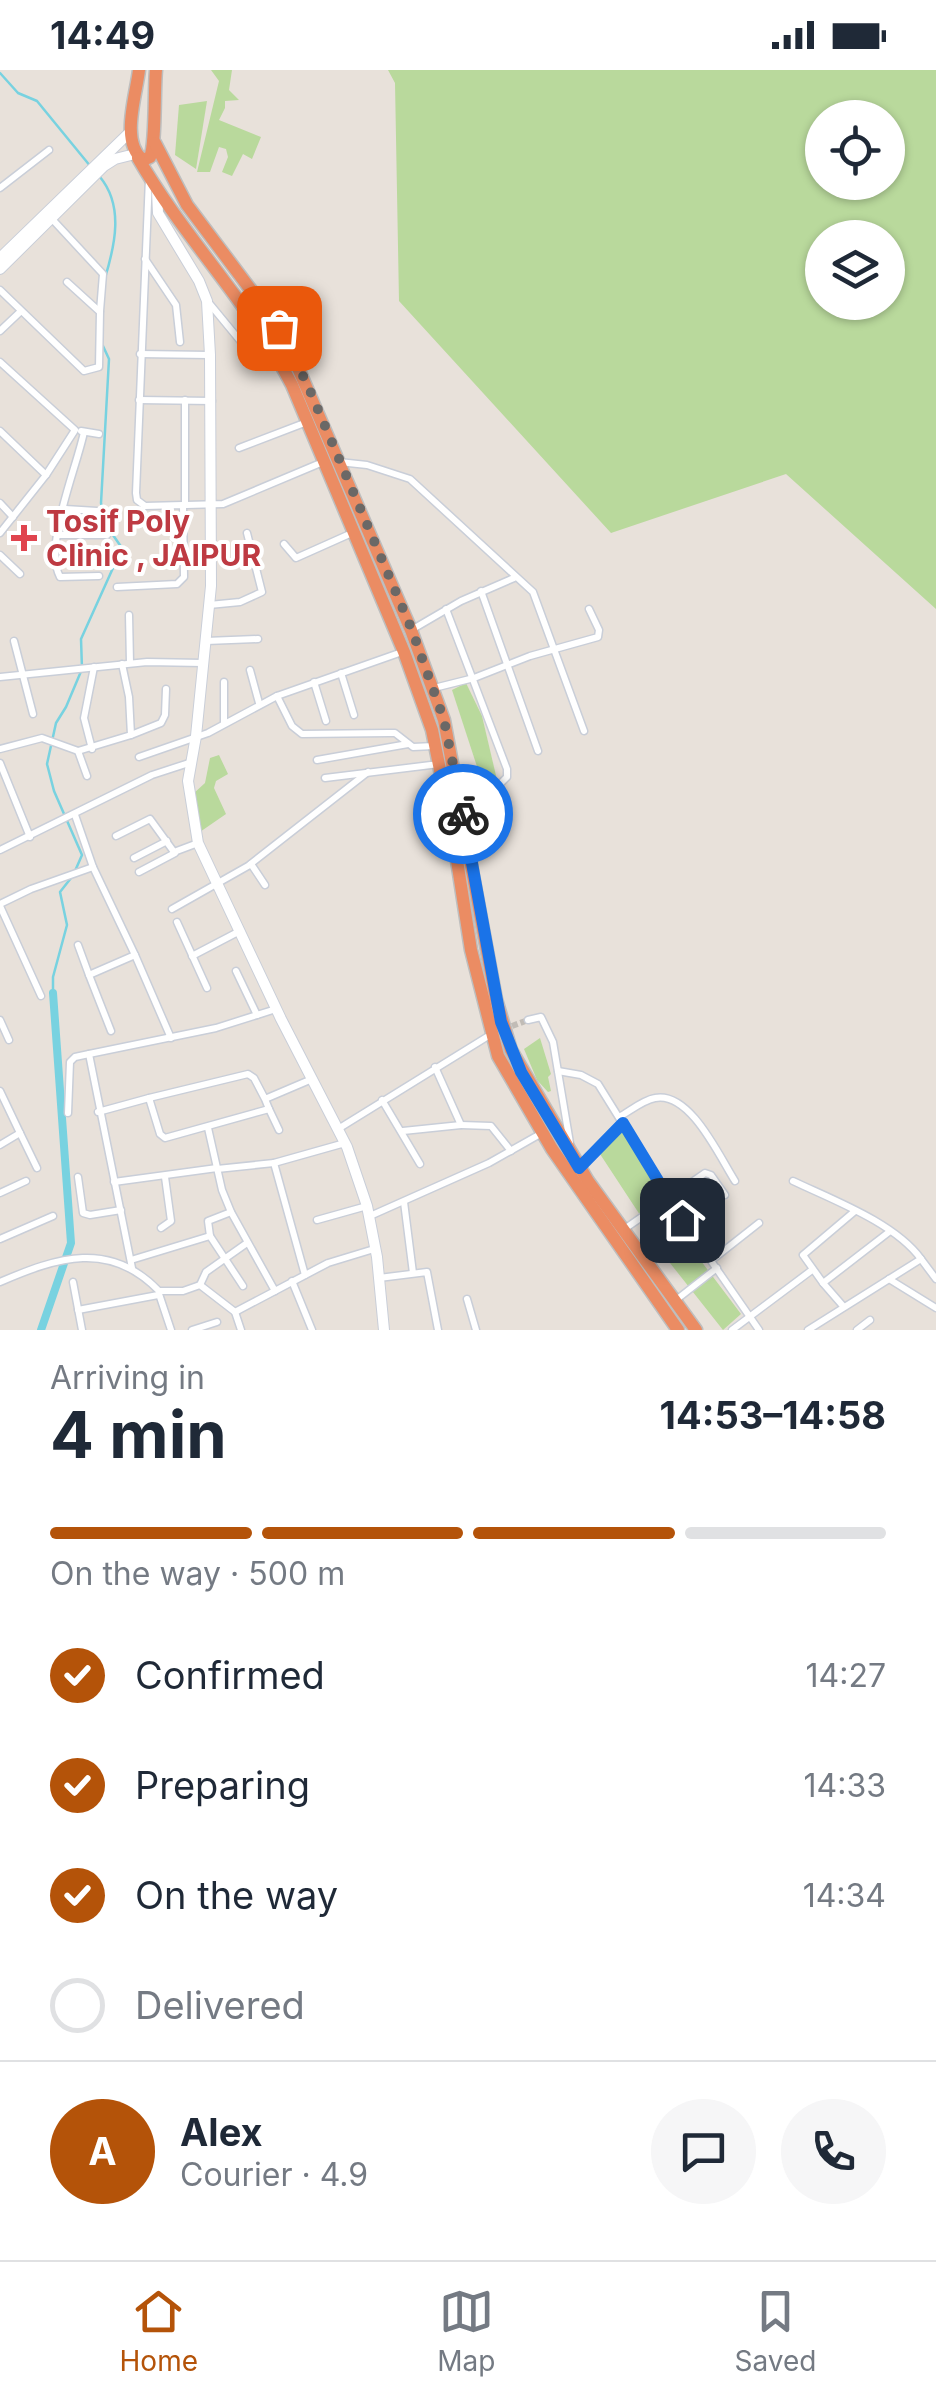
<!DOCTYPE html>
<meta charset="utf-8">
<style>
body{margin:0;font-family:Inter,sans-serif;background:#f6f6f7;color:#1f2937;height:100vh;display:flex;flex-direction:column;font-size:38px;white-space:nowrap}
*{box-sizing:border-box;margin:0}
p{font-size:32px;color:#747a83}
.icon{flex:none;width:55px;height:55px;fill:none;stroke:currentColor;stroke-width:2;stroke-linecap:round;stroke-linejoin:round}
.map{position:relative;height:1260px;overflow:hidden}
.details{display:flex;flex-direction:column;background:#fff;flex:1}
.details>*{flex:none}
.tools{position:absolute;left:805px;top:30px;display:grid;gap:20px}
.tools a{display:grid;place-items:center;width:100px;height:100px;border-radius:50%;background:#fff;box-shadow:0 2px 8px #0004;font-size:50px}
.pin{position:absolute;display:grid;place-items:center;width:85px;height:85px;color:#fff;margin:-42px;border-radius:20px;box-shadow:0 5px 15px #0006}
.courier{position:absolute;display:grid;place-items:center;width:100px;height:100px;margin:-50px;border:8px solid #1a73e8;border-radius:50%;background:#fff;color:#222;box-shadow:0 2px 12px #0007}
.summary em{font-style:normal;font-weight:700}
.summary div{display:flex;flex-direction:column-reverse}
.summary{display:flex;align-items:center;justify-content:space-between;height:170px;padding:0 50px}
h1{font-size:65px;font-weight:700;line-height:75px}
.bar{display:grid;grid-template-columns:repeat(4,1fr);gap:15px 10px;align-content:center;height:120px;padding:0 50px}
.bar i{height:12px;border-radius:8px;background:#e0e1e3}
.bar .active{background:#b45309}
.bar p{grid-column:span 4}
.line{display:flex;align-items:center;gap:25px;padding:0 50px;border-top:2px solid #e0e1e3}
.line div{flex:1}
.round{display:grid;place-items:center;flex:none;width:105px;height:105px;border-radius:52px;background:#f6f6f7}
ol{padding:0 50px;list-style:none}
li{display:flex;align-items:center;gap:30px;height:110px}
li p{margin-inline-start:auto}
li .icon{padding:10px;border-radius:50%;background:#b45309;color:#fff;stroke-width:4}
li:last-child{color:#747a83}
li i{width:55px;height:55px;border:5px solid #e0e1e3;border-radius:50%}
.status{display:flex;justify-content:space-between;align-items:center;height:70px;padding:0 50px;background:#fff;direction:ltr}
.status svg{height:28px;fill:currentColor}
.tabs{display:flex;justify-content:space-around;align-items:center;height:140px;border-top:2px solid #e0e1e3;background:#fff;font-size:28px;color:#747a83}
.tabs a{display:grid;justify-items:center;gap:5px}
.tabs .active{color:#b45309}
.map>svg:first-child{display:block}
.green{fill:#b9d99c;fill-rule:evenodd}
.lines{fill:none;stroke-linecap:round;stroke-linejoin:round}
.stream{stroke:#78d2e0;stroke-width:2.5}
.canal{stroke:#78d2e0;stroke-width:8}
.street-tunnel{stroke:#c1bcb6;stroke-width:6;stroke-dasharray:6 3;stroke-linecap:butt}
.street-casing{stroke:#c9ced8;stroke-width:9}
.secondary-casing{stroke:#c9ced8;stroke-width:12}
.highway-casing{stroke:#bebebe;stroke-width:15}
.street{stroke:#fff;stroke-width:6}
.secondary{stroke:#fff;stroke-width:10}
.highway{stroke:#eb8c63;stroke-width:12}
.done{stroke:#6b6866;stroke-width:10;stroke-dasharray:0 18}
.route{stroke:#1a73e8;stroke-width:12}
.health-dot{fill:#e0444e;stroke:#fff;stroke-width:4}
.labels{text-anchor:middle;dominant-baseline:central;stroke-width:8;stroke-linejoin:round;paint-order:stroke}
.health-label{font-size:30px;font-weight:bold;fill:#be3a42;stroke:#fff;text-anchor:start}
</style>
<div class="status"><b>14:49</b><svg viewBox="0 0 49 12"><path d="M0 12V9h3v3zM5 12V6h3v6zM10 12V3h3v9zM15 12V0h3v12zM26 1h20v11H26zM47 4h2v5h-2z"/></svg></div>
<div class="map">
<svg width="936" height="1260" viewBox="0 0 936 1260">
<rect width="100%" height="100%" fill="#e8e1da"/>
<g class="green">
<path d="M211,0H232L229,20L239,30L225,31V38L219,50L261,67L252,89L243,84L232,106L222,102L228,87L226,79L219,77L210,102H197L219,11Z"/>
<path d="M388,0H936V539L786,404L611,463L399,231L395,13ZM822,48H888V112H822ZM822,168H888V232H822Z"/>
<path d="M207,31L196,99L175,85L179,35Z"/>
<path d="M466,613L482,646L498,714L484,718L452,620Z"/>
<path d="M219,685L228,704L216,711L214,718L226,744L197,764L193,724L205,713L210,688Z"/>
<path d="M540,968L551,1004L548,1007L551,1021L548,1022L537,1010L524,979Z"/>
<path d="M621,1058L644,1098L662,1123L658,1131L640,1145L600,1084Z"/>
<path d="M666,1134L692,1179L741,1244L723,1260L670,1193L643,1148Z"/>
</g>
<g class="lines">
<g class="stream">
<path d="M0,3L18,23L37,31L91,97"/>
<path d="M100,107C124,136 115,175 105,208"/>
<path d="M75,801L82,785L54,721L47,694L56,653L66,637L82,599L81,569L122,478L106,455L101,433L109,289L103,276"/>
<path d="M53,923V907L67,855L60,822L71,808"/>
</g>
<path class="canal" d="M41,1260L71,1173L53,923"/>
<path class="street-tunnel" d="M512,956L528,950"/>
<defs>
<g id="street">
<path d="M0,118L49,80"/>
<path d="M52,149L103,204L100,241"/>
<path d="M145,189L176,235L180,272"/>
<path d="M0,220L84,301L99,297L100,242L67,212"/>
<path d="M209,233L256,290L262,293L278,290"/>
<path d="M0,261L20,242"/>
<path d="M140,284L209,285"/>
<path d="M0,292L75,360L46,405L0,463"/>
<path d="M139,330L212,331"/>
<path d="M0,361L46,405"/>
<path d="M81,361L99,364"/>
<path d="M84,362C77,397 43,476 60,507L99,506"/>
<path d="M239,378L307,352"/>
<path d="M339,392L367,395L410,409L533,522L584,661"/>
<path d="M0,433L13,447"/>
<path d="M185,435V330"/>
<path d="M186,435L223,434L323,392"/>
<path d="M65,439L97,441"/>
<path d="M57,465H107"/>
<path d="M284,474L296,488L352,463"/>
<path d="M0,485L20,504"/>
<path d="M117,517L177,514L184,507L183,435L145,436L137,430L136,423L149,108"/>
<path d="M481,521L538,681"/>
<path d="M209,535L240,532L262,522L247,463"/>
<path d="M446,539L507,699V707L494,720L461,730"/>
<path d="M129,545L130,593"/>
<path d="M413,559L461,531L514,508"/>
<path d="M14,571L33,644"/>
<path d="M206,571L258,569"/>
<path d="M402,582L277,626L292,656L302,664L389,663H395L413,677L434,676"/>
<path d="M250,600L259,633"/>
<path d="M341,603L354,645"/>
<path d="M0,607L147,592L203,593"/>
<path d="M314,612L326,651"/>
<path d="M434,618L474,608L530,586L598,567L599,560L589,539"/>
<path d="M224,652V612"/>
<path d="M131,665L161,653L165,645L166,619"/>
<path d="M0,679L42,668L78,681L131,665L129,627L122,594"/>
<path d="M92,679L84,648L94,597"/>
<path d="M78,681L87,706"/>
<path d="M139,687L208,663L277,626"/>
<path d="M317,690L408,674"/>
<path d="M0,693L30,767"/>
<path d="M325,708L439,694"/>
<path d="M75,745L93,797"/>
<path d="M116,766L150,749L174,782L198,773"/>
<path d="M0,780L152,705L192,692"/>
<path d="M134,788L167,771"/>
<path d="M251,794L265,815"/>
<path d="M139,802L175,783"/>
<path d="M0,834L31,819L93,797L135,885"/>
<path d="M0,836L41,926"/>
<path d="M172,839L248,796L368,702"/>
<path d="M177,852L207,918"/>
<path d="M78,875L89,905"/>
<path d="M192,886L238,862"/>
<path d="M236,901L257,945"/>
<path d="M0,950L9,970"/>
<path d="M528,950L541,947L553,972L570,1073"/>
<path d="M111,961L89,905L135,885L171,968"/>
<path d="M558,1001L581,1005L598,1014L682,1149L759,1260"/>
<path d="M0,1021L20,1063L0,1075"/>
<path d="M265,1029L254,1008L248,1004L149,1028L160,1064L165,1068L269,1039L265,1029L312,1009"/>
<path d="M382,1030L420,1094"/>
<path d="M269,1039L279,1060"/>
<path d="M98,1042L149,1028"/>
<path d="M68,1043L70,992L75,987L89,984"/>
<path d="M619,1047C630,1041 643,1030 655,1028C690,1021 719,1086 735,1111"/>
<path d="M461,1055L491,1056L511,1081"/>
<path d="M208,1058L222,1120L231,1142L275,1221"/>
<path d="M338,1059L490,965"/>
<path d="M403,1061L461,1055L435,997"/>
<path d="M20,1063L37,1098"/>
<path d="M580,1097L623,1053"/>
<path d="M217,1099L274,1093"/>
<path d="M78,1107L83,1143L90,1145L121,1140"/>
<path d="M793,1111C833,1130 895,1153 921,1189"/>
<path d="M114,1112L217,1098"/>
<path d="M0,1123L26,1111"/>
<path d="M404,1132L413,1203"/>
<path d="M855,1141L803,1185L823,1213L889,1162"/>
<path d="M370,1146L489,1093L542,1063"/>
<path d="M317,1150L367,1136"/>
<path d="M161,1158L171,1151L165,1107"/>
<path d="M623,1160L705,1103L711,1105L725,1125"/>
<path d="M210,1166L208,1151L231,1142"/>
<path d="M0,1169L53,1146"/>
<path d="M131,1190L210,1166L243,1216"/>
<path d="M712,1190L759,1153"/>
<path d="M132,1198L89,984L216,958L276,939"/>
<path d="M305,1205L274,1093L345,1073"/>
<path d="M379,1208L427,1202L438,1260"/>
<path d="M889,1209L936,1238"/>
<path d="M292,1211L312,1260"/>
<path d="M0,1212C58,1187 110,1170 159,1221H183L200,1215L235,1242L328,1193L374,1179"/>
<path d="M73,1212L82,1260"/>
<path d="M823,1213L843,1236"/>
<path d="M200,1215L206,1202L247,1173"/>
<path d="M159,1224L171,1260"/>
<path d="M467,1229L476,1260"/>
<path d="M676,1230L717,1198"/>
<path d="M78,1240L158,1225"/>
<path d="M235,1242L241,1260"/>
<path d="M192,1260L217,1252"/>
<path d="M732,1260L812,1200"/>
<path d="M808,1260L921,1189L936,1209"/>
<path d="M857,1260L870,1250"/>
</g>
<g id="secondary">
<path d="M157,121L158,143L199,211L207,231L210,285L211,516L196,666L188,711L198,773L281,949L347,1077L367,1136L377,1187L384,1260"/>
<path d="M0,188L130,62"/>
<path d="M0,199L104,96L115,89L135,84"/>
</g>
<g id="highway">
<path d="M139,0C136,26 120,72 143,90L150,87C156,75 154,19 156,0"/>
<path d="M155,73L187,135L269,244L289,277L411,560L444,650L496,929L511,980L588,1111L696,1260"/>
<path d="M138,88C184,168 250,233 292,315L404,582L432,660L453,765L471,880L498,986L552,1079L678,1260"/>
</g>
</defs>
<use href="#street" class="street-casing"/>
<use href="#secondary" class="secondary-casing"/>
<use href="#highway" class="highway-casing"/>
<use href="#street" class="street"/>
<use href="#secondary" class="secondary"/>
<use href="#highway" class="highway"/>
</g>
<g class="lines">
<path class="done" d="M279,258L308,316L412,560L444,650L463,744"/>
<path class="route" d="M463,744L501,952L521,1002L579,1098L623,1053L682,1150"/>
</g>
<path class="health-dot" d="M19 453h10v10h10v10h-10v10h-10v-10h-10v-10h10z"/>
<g class="labels">
<g class="health-label">
<text x="46" y="451">Tosif Poly<tspan x="46" dy="34">Clinic , JAIPUR</tspan></text>
</g>
</g>
</svg>
<div class="tools">
<a><svg class="icon" aria-label="locate" viewBox="0 0 24 24"><circle cx="12" cy="12" r="6"/><path d="M12 2v4M12 18v4M2 12h4M18 12h4"/></svg></a>
<a><svg class="icon" aria-label="layers" viewBox="0 0 24 24"><path d="M12 4l9 5-9 5-9-5zM3 14l9 5 9-5"/></svg></a>
</div>
<div class="pin" style="left:279px;top:258px;background:#ea580c"><svg class="icon" aria-label="bag" viewBox="0 0 24 24"><path d="M5 8h14l-1 12H6zM9 8a3 3 0 0 1 6 0"/></svg></div>
<div class="pin" style="left:682px;top:1150px;background:#1f2937"><svg class="icon" aria-label="home" viewBox="0 0 24 24"><path d="M3 11l9-7 9 7M6 9v11h12V9"/></svg></div>
<div class="courier" style="left:463px;top:744px"><svg class="icon" aria-label="bike" viewBox="0 0 24 24"><circle cx="6" cy="16" r="4"/><circle cx="18" cy="16" r="4"/><path d="M6 16l4-8h5l3 8M10 8l3 8H6M13 5h3"/></svg></div>
</div>
<section class="details">
<div class="summary"><div><h1>4 min</h1><p>Arriving in</p></div><em>14:53–14:58</em></div>
<div class="bar"><i class="active"></i><i class="active"></i><i class="active"></i><i></i><p>On the way · 500 m</p></div>
<ol>
<li><svg class="icon" aria-label="check" viewBox="0 0 24 24"><path d="M5 12l5 5 9-10"/></svg>Confirmed<p>14:27</p></li>
<li><svg class="icon" aria-label="check" viewBox="0 0 24 24"><path d="M5 12l5 5 9-10"/></svg>Preparing<p>14:33</p></li>
<li><svg class="icon" aria-label="check" viewBox="0 0 24 24"><path d="M5 12l5 5 9-10"/></svg>On the way<p>14:34</p></li>
<li><i></i>Delivered</li>
</ol>
<div class="line" style="height:180px"><b class="round" style="background:#b45309;color:#fff">A</b><div><b>Alex</b><p>Courier · 4.9</p></div><a class="round"><svg class="icon" aria-label="chat" viewBox="0 0 24 24"><path d="M4 5h16v11H9l-5 4z"/></svg></a><a class="round"><svg class="icon" aria-label="phone" viewBox="0 0 24 24"><path d="M5 4h4l2 5-3 2q2 4 5 5l2-3 5 2v4C11 20 4 13 5 4z"/></svg></a></div>
</section>
<nav class="tabs">
<a class="active"><svg class="icon" aria-label="home" viewBox="0 0 24 24"><path d="M3 11l9-7 9 7M6 9v11h12V9"/></svg>Home</a>
<a><svg class="icon" aria-label="map" viewBox="0 0 24 24"><path d="M3 6l6-2 6 2 6-2v14l-6 2-6-2-6 2zM9 4v14M15 6v14"/></svg>Map</a>
<a><svg class="icon" aria-label="saved" viewBox="0 0 24 24"><path d="M7 4h10v16l-5-4-5 4z"/></svg>Saved</a>
</nav>
